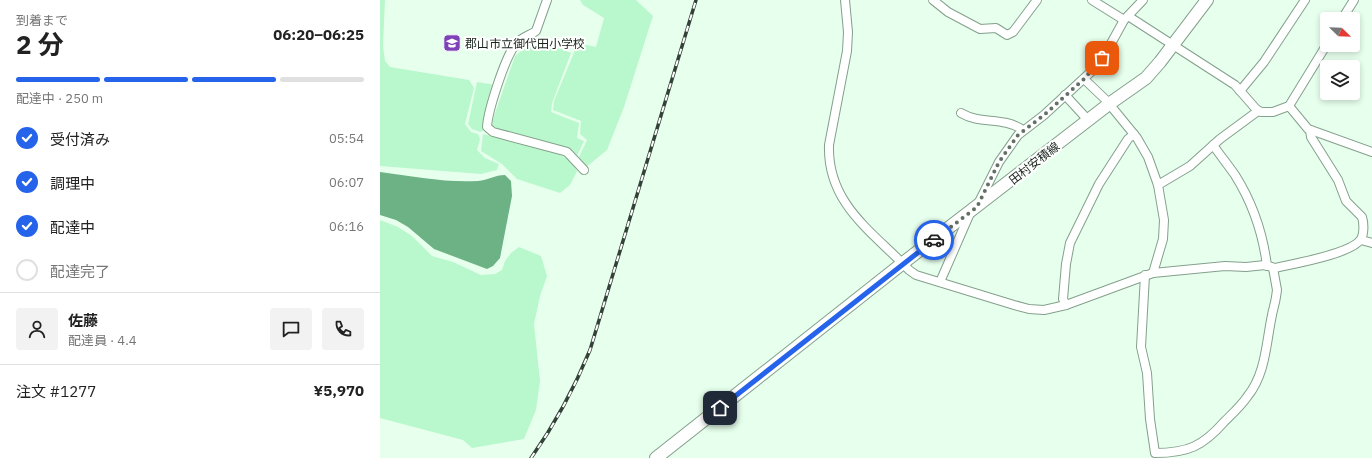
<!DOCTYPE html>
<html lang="ja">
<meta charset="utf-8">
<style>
body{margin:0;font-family:"IBM Plex Sans","Noto Sans JP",sans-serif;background:#f2f2f2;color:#222;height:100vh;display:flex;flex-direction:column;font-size:15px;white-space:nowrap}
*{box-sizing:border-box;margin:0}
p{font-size:13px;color:#767676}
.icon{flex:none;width:22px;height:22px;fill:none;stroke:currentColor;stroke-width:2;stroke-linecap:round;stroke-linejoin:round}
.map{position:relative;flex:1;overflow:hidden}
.drawer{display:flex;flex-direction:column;background:#fff;width:380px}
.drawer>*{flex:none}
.needle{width:26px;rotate:113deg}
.buttons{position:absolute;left:940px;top:12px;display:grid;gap:8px}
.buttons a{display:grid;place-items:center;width:40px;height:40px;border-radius:4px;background:#fff;box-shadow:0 2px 6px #0003;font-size:20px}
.pin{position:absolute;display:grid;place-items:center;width:34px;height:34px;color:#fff;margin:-17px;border-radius:8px;box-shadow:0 2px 6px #0006}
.courier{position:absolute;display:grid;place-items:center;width:40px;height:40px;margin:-20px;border:3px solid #2563eb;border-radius:50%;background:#fff;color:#222;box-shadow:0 1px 5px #0007}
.headline em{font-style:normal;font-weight:700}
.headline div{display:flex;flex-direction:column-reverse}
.headline{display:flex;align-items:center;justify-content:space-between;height:68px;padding:0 16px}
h1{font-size:26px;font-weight:700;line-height:30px}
.bar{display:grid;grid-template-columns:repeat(4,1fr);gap:6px 4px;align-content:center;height:48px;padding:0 16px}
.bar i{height:5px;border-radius:3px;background:#e0e0e0}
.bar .current{background:#2563eb}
.bar p{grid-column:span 4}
.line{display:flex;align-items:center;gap:10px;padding:0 16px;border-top:1px solid #e0e0e0}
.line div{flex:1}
.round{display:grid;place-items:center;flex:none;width:42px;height:42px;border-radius:4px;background:#f2f2f2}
ol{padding:0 16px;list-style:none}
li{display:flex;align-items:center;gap:12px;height:44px}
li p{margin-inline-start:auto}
li .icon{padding:4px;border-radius:50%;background:#2563eb;color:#fff;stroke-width:4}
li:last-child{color:#767676}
li i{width:22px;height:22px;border:2px solid #e0e0e0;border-radius:50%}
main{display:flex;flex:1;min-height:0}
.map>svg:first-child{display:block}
.green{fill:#b9f8cc}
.water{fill:#6cb284}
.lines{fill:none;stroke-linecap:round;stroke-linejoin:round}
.minor-casing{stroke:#84a08c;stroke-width:10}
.secondary-casing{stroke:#84a08c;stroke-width:14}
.minor{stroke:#fff;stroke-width:8}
.secondary{stroke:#fff;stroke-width:12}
.rail-casing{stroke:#344138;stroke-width:3.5}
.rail{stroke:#fff;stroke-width:2;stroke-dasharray:6;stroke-linecap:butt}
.done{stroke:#617165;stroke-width:4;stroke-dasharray:0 7.2}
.route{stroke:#2563eb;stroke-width:5}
.labels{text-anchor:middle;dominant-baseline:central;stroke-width:4;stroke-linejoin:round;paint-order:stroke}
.poi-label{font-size:12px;fill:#19241c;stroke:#fff;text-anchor:start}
.street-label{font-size:12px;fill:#19241c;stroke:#fff}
</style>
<main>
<section class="drawer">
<div class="headline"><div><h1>2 分</h1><p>到着まで</p></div><em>06:20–06:25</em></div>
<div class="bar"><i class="current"></i><i class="current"></i><i class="current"></i><i></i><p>配達中 · 250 m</p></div>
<ol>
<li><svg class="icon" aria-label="check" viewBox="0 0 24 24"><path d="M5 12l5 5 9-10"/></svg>受付済み<p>05:54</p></li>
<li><svg class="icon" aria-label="check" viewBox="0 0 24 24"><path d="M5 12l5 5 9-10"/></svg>調理中<p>06:07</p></li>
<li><svg class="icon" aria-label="check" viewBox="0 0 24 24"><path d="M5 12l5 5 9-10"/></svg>配達中<p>06:16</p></li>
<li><i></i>配達完了</li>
</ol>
<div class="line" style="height:72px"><a class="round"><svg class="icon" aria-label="person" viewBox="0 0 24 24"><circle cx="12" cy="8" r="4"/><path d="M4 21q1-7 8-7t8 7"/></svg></a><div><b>佐藤</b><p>配達員 · 4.4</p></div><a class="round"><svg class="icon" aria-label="chat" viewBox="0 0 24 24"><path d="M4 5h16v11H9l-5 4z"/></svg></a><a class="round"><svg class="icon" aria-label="phone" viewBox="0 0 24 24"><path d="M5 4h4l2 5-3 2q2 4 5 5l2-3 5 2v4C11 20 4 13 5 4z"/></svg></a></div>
<div class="line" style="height:52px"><div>注文 #1277</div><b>¥5,970</b></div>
</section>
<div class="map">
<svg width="992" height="458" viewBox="0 0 992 458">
<rect width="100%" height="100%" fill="#e7ffed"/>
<g class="green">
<path d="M0,0H5L3,46L5,61L10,67L89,80L94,88L85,124L91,132L98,134L100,139L97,150L105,158L119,164L117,170L101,174L0,166Z"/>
<path d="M200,0H256L273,16L244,107L227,150L205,168L202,167L199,157L207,140L200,134L201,121L173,110L174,101L198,43L216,47L224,18L203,5Z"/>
<path d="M153,37L191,53L172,103L171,112L199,123L197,138L204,141L197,156L188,151L111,129L114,116L135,56L146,47Z"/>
<path d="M97,82L116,85L105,118L104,130L100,132L92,129L88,124Z"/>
<path d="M103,134L173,152L191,160L197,171L190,185L180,193L137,179L122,164L101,151Z"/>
<path d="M0,220L18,227L32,236L52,256L73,262L101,275L115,274L122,270L125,261L131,253L139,247L161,256L167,276L160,296L154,324L160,381L156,410L144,439L92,448L83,440L0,418Z"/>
</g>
<path class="water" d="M0,172C32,176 66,183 98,181C108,180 115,175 125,175L131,181L132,196L120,258L113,266L107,269L54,249L28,227L16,220L0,215Z"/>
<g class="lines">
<defs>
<g id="minor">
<path d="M167,0L156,31C149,36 141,37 135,45C125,58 108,110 107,127L113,132L184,151L187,152L204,170"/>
<path d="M465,0L468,32L467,51L449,145C447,204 493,232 529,270L536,275L634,305L649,309L664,310L686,305L773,273L845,266L866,267L885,265L895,268C912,264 972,254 981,239C984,234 984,223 982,217L966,201L958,180L931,137L930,130"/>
<path d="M553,0L568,12L600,29L616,28L627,35L633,32L657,0"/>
<path d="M712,0L744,20"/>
<path d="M748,16L855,85L876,109L881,112H893L909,106L947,44"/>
<path d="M962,19L974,0"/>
<path d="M704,79L726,100L757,138L768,157L778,185L784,220L783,239L773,273"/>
<path d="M860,91L884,62L925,0"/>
<path d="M685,95L708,120"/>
<path d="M909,106L928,129L992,152"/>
<path d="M581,113C601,125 622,116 643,130"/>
<path d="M833,145C840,155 848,165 855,175C872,202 883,234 887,266"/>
<path d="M778,185L810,166L840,139L878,111"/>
<path d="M599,202L619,162L638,135L664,115L713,70L728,49L744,20L763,0"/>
<path d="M981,240L992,243"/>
<path d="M765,275L761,347L767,373L770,419L775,453C808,453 823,446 844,422C852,414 861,406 867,397C886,374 886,343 892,315C893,309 895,304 896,297L897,290L893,268"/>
<path d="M560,282L591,211"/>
<path d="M686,305L683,299L686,264L690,243L719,184L748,139L754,134"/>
</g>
<path id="secondary" d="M276,458L523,263L729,104L766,78L780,62L827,0"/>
</defs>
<use href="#minor" class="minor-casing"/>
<use href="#secondary" class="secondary-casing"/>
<use href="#minor" class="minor"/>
<use href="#secondary" class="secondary"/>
<defs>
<path id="rail" d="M151,458C175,424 194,389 210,350L316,0"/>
</defs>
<use href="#rail" class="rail-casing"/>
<use href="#rail" class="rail"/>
</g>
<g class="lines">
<path class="done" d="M554,240L597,207L619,162L638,135L664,115L704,79L722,58"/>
<path class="route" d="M340,408L554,240"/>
</g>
<defs>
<symbol id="school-square" viewBox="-11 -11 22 22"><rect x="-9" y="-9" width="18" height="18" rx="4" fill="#7e42b8" stroke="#fff"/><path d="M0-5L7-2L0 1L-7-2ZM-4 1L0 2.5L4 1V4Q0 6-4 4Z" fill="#fff"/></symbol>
</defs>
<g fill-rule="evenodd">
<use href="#school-square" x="62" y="33" width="20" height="20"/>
</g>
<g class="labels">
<g class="poi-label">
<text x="85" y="43">郡山市立御代田小学校</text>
</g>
<g class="street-label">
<text transform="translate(654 163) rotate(-38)">田村安積線</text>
</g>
</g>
</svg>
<div class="buttons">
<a><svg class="needle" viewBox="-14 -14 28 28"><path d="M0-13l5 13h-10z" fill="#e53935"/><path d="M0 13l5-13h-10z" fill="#767676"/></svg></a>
<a><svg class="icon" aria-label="layers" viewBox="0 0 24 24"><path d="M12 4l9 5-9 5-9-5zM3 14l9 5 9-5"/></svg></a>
</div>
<div class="pin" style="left:722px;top:58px;background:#ea580c"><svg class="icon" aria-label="bag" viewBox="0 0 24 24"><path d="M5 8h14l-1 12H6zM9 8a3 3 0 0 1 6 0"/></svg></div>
<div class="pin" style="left:340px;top:408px;background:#1f2937"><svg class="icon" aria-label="home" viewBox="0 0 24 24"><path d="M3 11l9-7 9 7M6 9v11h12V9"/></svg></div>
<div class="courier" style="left:554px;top:240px"><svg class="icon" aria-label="car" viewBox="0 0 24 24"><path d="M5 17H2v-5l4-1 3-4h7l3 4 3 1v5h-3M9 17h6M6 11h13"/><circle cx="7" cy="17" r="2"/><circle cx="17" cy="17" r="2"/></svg></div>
</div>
</main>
